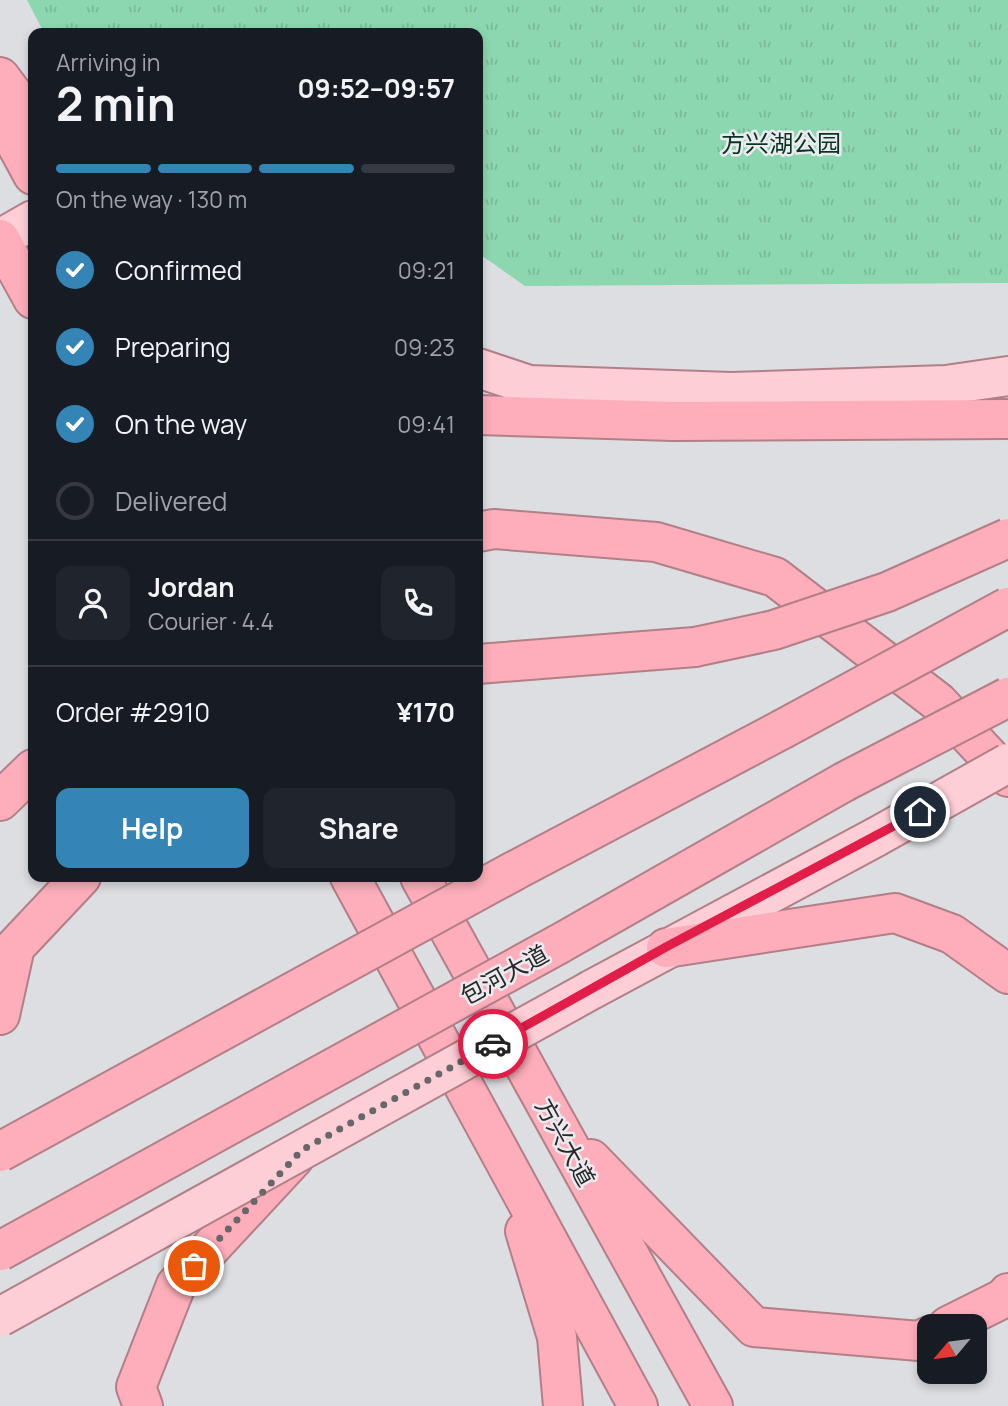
<!DOCTYPE html>
<meta charset="utf-8">
<style>
body{margin:0;font-family:Manrope,"Noto Sans SC",sans-serif;background:#20242c;color:#f1f3f6;height:100vh;display:flex;flex-direction:column;font-size:26px;white-space:nowrap}
*{box-sizing:border-box;margin:0}
p{font-size:23px;color:#9ea1a6}
.icon{flex:none;width:38px;height:38px;fill:none;stroke:currentColor;stroke-width:2;stroke-linecap:round;stroke-linejoin:round}
.map{position:relative;flex:1;overflow:hidden}
.sheet{position:absolute;left:28px;top:28px;width:455px;height:854px;display:flex;flex-direction:column;background:#171b24;border-radius:14px;box-shadow:0 4px 10px #0003}
.sheet>*{flex:none}
.needle{width:46px;rotate:241deg}
.buttons{position:absolute;left:917px;top:1314px;display:grid;gap:14px}
.buttons a{display:grid;place-items:center;width:70px;height:70px;border-radius:14px;background:#171b24;box-shadow:0 4px 10px #0003;font-size:35px}
.pin{position:absolute;display:grid;place-items:center;width:60px;height:60px;color:#fff;margin:-30px;border:4px solid #fff;border-radius:50%;box-shadow:0 2px 7px #0007}
.courier{position:absolute;display:grid;place-items:center;width:70px;height:70px;margin:-35px;border:5px solid #e11d48;border-radius:50%;background:#fff;color:#222;box-shadow:0 2px 9px #0007}
.overview em{font-style:normal;font-weight:700}
.overview div{display:flex;flex-direction:column-reverse}
.overview{display:flex;align-items:center;justify-content:space-between;height:119px;padding:0 28px}
h1{font-size:46px;font-weight:700;line-height:52px}
.bar{display:grid;grid-template-columns:repeat(4,1fr);gap:10px 7px;align-content:center;height:84px;padding:0 28px}
.bar i{height:9px;border-radius:5px;background:#363941}
.bar .active{background:#3485b6}
.bar p{grid-column:span 4}
.line{display:flex;align-items:center;gap:18px;padding:0 28px;border-top:2px solid #363941}
.line div{flex:1}
.round{display:grid;place-items:center;flex:none;width:74px;height:74px;border-radius:14px;background:#20242c}
ol{padding:0 28px;list-style:none}
li{display:flex;align-items:center;gap:21px;height:77px}
li p{margin-inline-start:auto}
li .icon{padding:7px;border-radius:50%;background:#3485b6;color:#fff;stroke-width:4}
li:last-child{color:#9ea1a6}
li i{width:38px;height:38px;border:4px solid #363941;border-radius:50%}
.action{display:flex;gap:14px;margin-top:auto;padding:14px 28px}
.action a{flex:1;height:80px;border-radius:14px;background:#3485b6;color:#fff;font-size:28px;font-weight:700;line-height:80px;text-align:center}
.action a+a{background:#20242c;color:#f1f3f6}
.map>svg:first-child{display:block}
.grass{fill:url(#grass-tufts)}
.lines{fill:none;stroke-linecap:round;stroke-linejoin:round}
.primary-casing{stroke:#b27f87;stroke-width:42}
.highway-casing{stroke:#b27f87;stroke-width:42}
.primary{stroke:#feced6;stroke-width:38}
.highway{stroke:#fdaeba;stroke-width:38}
.primary-bridge-casing{stroke:#b27f87;stroke-width:42;stroke-linecap:butt}
.highway-bridge-casing{stroke:#b27f87;stroke-width:42;stroke-linecap:butt}
.primary-bridge{stroke:#feced6;stroke-width:38}
.highway-bridge{stroke:#fdaeba;stroke-width:38}
.done{stroke:#67676a;stroke-width:7;stroke-dasharray:0 12.6}
.route{stroke:#e11d48;stroke-width:9}
.labels{text-anchor:middle;dominant-baseline:central;stroke-width:5;stroke-linejoin:round;paint-order:stroke}
.park-label{font-size:24px;fill:#083320;stroke:#ebebef}
.street-label{font-size:24px;fill:#272729;stroke:#ebebef}
</style>
<div class="map">
<svg width="1008" height="1406" viewBox="0 0 1008 1406">
<defs>
<pattern id="grass-tufts" width="24" height="20" patternUnits="userSpaceOnUse" patternTransform="scale(1.75)"><rect width="24" height="20" fill="#8cd7af"/><path d="M3 7l-1-3M5 7V3M7 7l1-3M15 17l-1-3M17 17v-4M19 17l1-3" fill="none" stroke="#79b997"/></pattern>
</defs>
<rect width="100%" height="100%" fill="#dddee2"/>
<path class="grass" d="M27,0H1008V283L525,286L478,253V33H44Z"/>
<g class="lines">
<defs>
<g id="primary">
<path d="M0,239L33,220"/>
<path d="M478,368L529,385L731,392L946,385L1008,376"/>
<path d="M591,990L876,837"/>
</g>
<g id="highway">
<path d="M0,77L33,121"/>
<path d="M0,114L33,175"/>
<path d="M0,239L33,299"/>
<path d="M478,415L673,421L1008,419"/>
<path d="M478,532L494,529L656,542L775,577L938,702L1008,777"/>
<path d="M478,664L695,647"/>
<path d="M0,801L33,769"/>
<path d="M514,871L781,730"/>
<path d="M350,877L638,1406"/>
<path d="M420,877L713,1406"/>
<path d="M559,944L844,782"/>
<path d="M666,948L895,913L952,934L1008,974"/>
<path d="M0,1015L15,947L81,877"/>
<path d="M591,1159L754,1327L919,1341L929,1336"/>
<path d="M525,1231L557,1337L563,1406"/>
<path d="M948,1326L1004,1298L1008,1293"/>
<path d="M143,1406L136,1387L176,1285L294,1158"/>
</g>
</defs>
<use href="#primary" class="primary-casing"/>
<use href="#highway" class="highway-casing"/>
<use href="#primary" class="primary"/>
<use href="#highway" class="highway"/>
<defs>
<g id="primary-bridge">
<path d="M876,837L1008,763"/>
<path d="M0,1317L591,990"/>
</g>
<g id="highway-bridge">
<path d="M695,647L774,630L887,592L1008,538"/>
<path d="M781,730L1008,607"/>
<path d="M844,782L1008,697"/>
<path d="M0,1152L514,871"/>
<path d="M0,1251L559,944"/>
</g>
</defs>
<use href="#primary-bridge" class="primary-bridge-casing"/>
<use href="#highway-bridge" class="highway-bridge-casing"/>
<use href="#primary-bridge" class="primary-bridge"/>
<use href="#highway-bridge" class="highway-bridge"/>
</g>
<g class="lines">
<path class="done" d="M194,1266L302,1150L493,1044"/>
<path class="route" d="M493,1044L666,947L920,812"/>
</g>
<g class="labels">
<g class="park-label">
<text x="781" y="142">方兴湖公园</text>
</g>
<g class="street-label">
<text transform="translate(504 974) rotate(-29)">包河大道</text>
<text transform="translate(566 1142) rotate(61)">方兴大道</text>
</g>
</g>
</svg>
<div class="buttons">
<a><svg class="needle" viewBox="-14 -14 28 28"><path d="M0-13l5 13h-10z" fill="#e53935"/><path d="M0 13l5-13h-10z" fill="#9ea1a6"/></svg></a>
</div>
<div class="pin" style="left:194px;top:1266px;background:#ea580c"><svg class="icon" aria-label="bag" viewBox="0 0 24 24"><path d="M5 8h14l-1 12H6zM9 8a3 3 0 0 1 6 0"/></svg></div>
<div class="pin" style="left:920px;top:812px;background:#1f2937"><svg class="icon" aria-label="home" viewBox="0 0 24 24"><path d="M3 11l9-7 9 7M6 9v11h12V9"/></svg></div>
<div class="courier" style="left:493px;top:1044px"><svg class="icon" aria-label="car" viewBox="0 0 24 24"><path d="M5 17H2v-5l4-1 3-4h7l3 4 3 1v5h-3M9 17h6M6 11h13"/><circle cx="7" cy="17" r="2"/><circle cx="17" cy="17" r="2"/></svg></div>
<section class="sheet">
<div class="overview"><div><h1>2 min</h1><p>Arriving in</p></div><em>09:52–09:57</em></div>
<div class="bar"><i class="active"></i><i class="active"></i><i class="active"></i><i></i><p>On the way · 130 m</p></div>
<ol>
<li><svg class="icon" aria-label="check" viewBox="0 0 24 24"><path d="M5 12l5 5 9-10"/></svg>Confirmed<p>09:21</p></li>
<li><svg class="icon" aria-label="check" viewBox="0 0 24 24"><path d="M5 12l5 5 9-10"/></svg>Preparing<p>09:23</p></li>
<li><svg class="icon" aria-label="check" viewBox="0 0 24 24"><path d="M5 12l5 5 9-10"/></svg>On the way<p>09:41</p></li>
<li><i></i>Delivered</li>
</ol>
<div class="line" style="height:126px"><a class="round"><svg class="icon" aria-label="person" viewBox="0 0 24 24"><circle cx="12" cy="8" r="4"/><path d="M4 21q1-7 8-7t8 7"/></svg></a><div><b>Jordan</b><p>Courier · 4.4</p></div><a class="round"><svg class="icon" aria-label="phone" viewBox="0 0 24 24"><path d="M5 4h4l2 5-3 2q2 4 5 5l2-3 5 2v4C11 20 4 13 5 4z"/></svg></a></div>
<div class="line" style="height:91px"><div>Order #2910</div><b>¥170</b></div>
<div class="action"><a>Help</a><a>Share</a></div>
</section>
</div>
